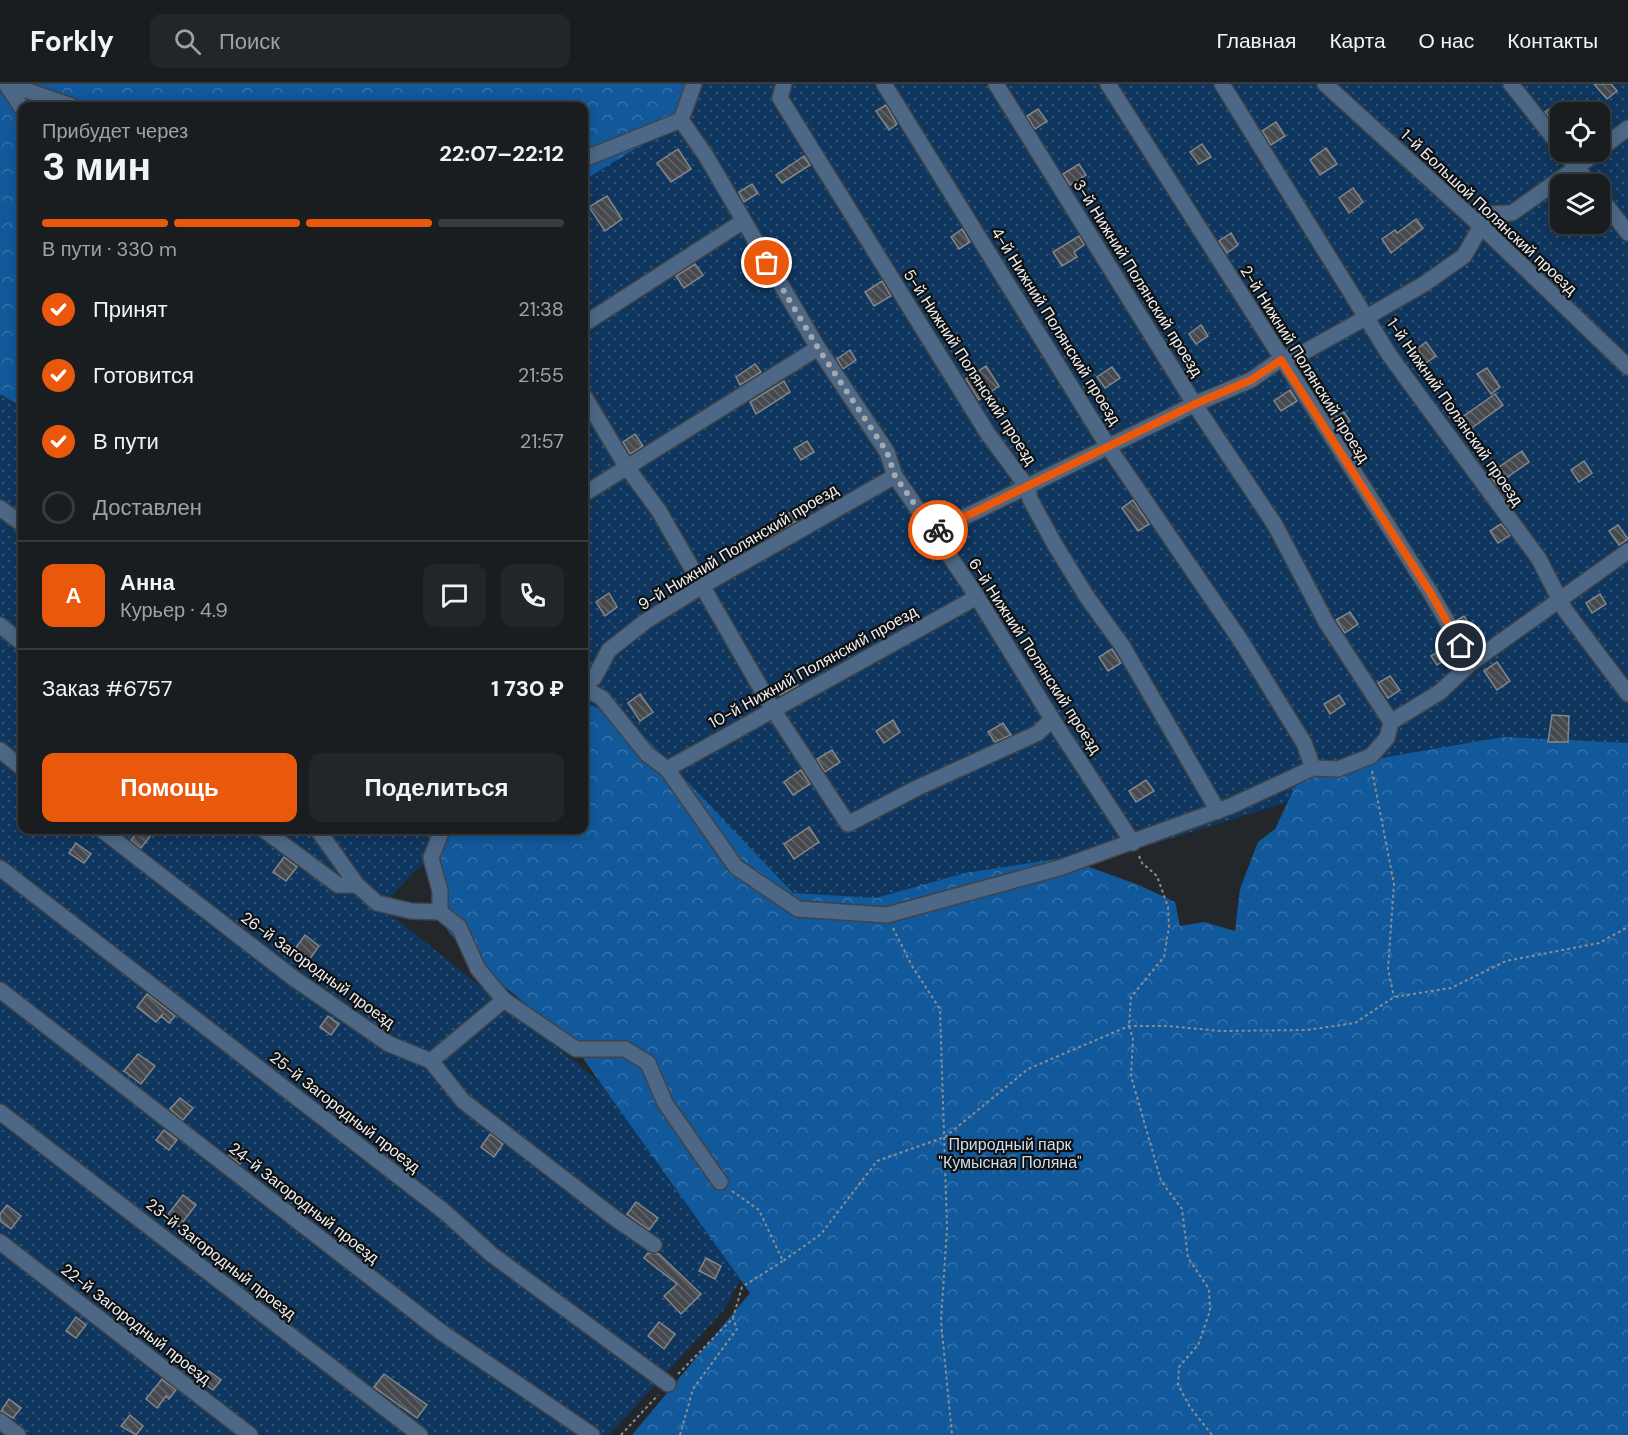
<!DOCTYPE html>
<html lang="ru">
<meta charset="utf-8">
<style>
body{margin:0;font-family:"DM Sans",sans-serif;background:#232629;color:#f1f3f6;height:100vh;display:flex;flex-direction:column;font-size:22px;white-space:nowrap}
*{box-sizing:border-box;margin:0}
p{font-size:20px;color:#9fa2a5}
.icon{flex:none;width:33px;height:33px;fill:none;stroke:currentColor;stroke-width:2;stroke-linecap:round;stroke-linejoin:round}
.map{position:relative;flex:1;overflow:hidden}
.drawer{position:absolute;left:18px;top:18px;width:570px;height:732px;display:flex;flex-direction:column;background:#1a1d20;border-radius:12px;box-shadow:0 3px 15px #0003,0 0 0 2px #383b3e}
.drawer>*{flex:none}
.buttons{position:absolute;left:1550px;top:18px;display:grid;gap:12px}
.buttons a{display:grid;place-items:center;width:60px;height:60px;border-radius:12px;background:#1a1d20;box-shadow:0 3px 15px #0003,0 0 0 2px #383b3e;font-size:30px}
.pin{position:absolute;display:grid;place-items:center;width:51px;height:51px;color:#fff;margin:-26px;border:3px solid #fff;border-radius:50%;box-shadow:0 2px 6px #0007}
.courier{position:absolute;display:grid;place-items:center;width:60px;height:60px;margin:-30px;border:4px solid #ea580c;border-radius:50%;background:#fff;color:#222;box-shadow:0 2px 8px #0007}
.head em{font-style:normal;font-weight:700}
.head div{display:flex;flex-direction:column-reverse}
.head{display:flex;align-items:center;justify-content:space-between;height:102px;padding:0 24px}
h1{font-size:39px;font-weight:700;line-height:45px}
.bar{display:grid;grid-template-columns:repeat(4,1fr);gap:9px 6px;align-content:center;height:72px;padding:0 24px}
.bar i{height:8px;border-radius:4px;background:#383b3e}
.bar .on{background:#ea580c}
.bar p{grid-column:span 4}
.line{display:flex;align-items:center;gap:15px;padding:0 24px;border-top:2px solid #383b3e}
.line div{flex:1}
.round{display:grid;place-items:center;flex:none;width:63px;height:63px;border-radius:12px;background:#232629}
ol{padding:0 24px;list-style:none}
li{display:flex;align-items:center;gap:18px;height:66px}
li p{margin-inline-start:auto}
li .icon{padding:6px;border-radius:50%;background:#ea580c;color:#fff;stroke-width:4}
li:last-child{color:#9fa2a5}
li i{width:33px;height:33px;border:3px solid #383b3e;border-radius:50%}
.button{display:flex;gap:12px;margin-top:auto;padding:12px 24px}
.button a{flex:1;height:69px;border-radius:12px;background:#ea580c;color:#fff;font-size:24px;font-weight:700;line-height:69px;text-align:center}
.button a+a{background:#232629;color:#f1f3f6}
header{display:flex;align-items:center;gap:36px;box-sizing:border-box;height:84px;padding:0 30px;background:#1a1d20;border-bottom:2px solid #383b3e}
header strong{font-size:28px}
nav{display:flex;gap:33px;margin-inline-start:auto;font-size:21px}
.search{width:420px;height:54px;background:#232629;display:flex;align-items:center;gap:15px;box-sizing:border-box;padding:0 21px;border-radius:12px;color:#9fa2a5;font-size:22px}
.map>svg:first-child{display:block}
.green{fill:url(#green-dots);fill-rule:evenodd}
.forest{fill:url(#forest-crowns)}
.building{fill:url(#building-back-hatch);stroke:#83878c;stroke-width:1.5}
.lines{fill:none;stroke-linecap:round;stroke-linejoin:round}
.minor-casing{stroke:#3f4347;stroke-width:18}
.path{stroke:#8b8e91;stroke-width:2;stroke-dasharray:3 3;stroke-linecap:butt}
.minor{stroke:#4d6886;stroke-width:15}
.done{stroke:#a6a9ac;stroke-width:6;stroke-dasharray:0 10.8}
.route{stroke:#ea580c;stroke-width:8}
.labels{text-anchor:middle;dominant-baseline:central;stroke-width:4.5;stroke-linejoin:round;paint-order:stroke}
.street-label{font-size:16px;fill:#edeff2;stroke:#0e1011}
.park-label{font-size:16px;fill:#cddef1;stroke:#0e1011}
</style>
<header>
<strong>Forkly</strong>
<div class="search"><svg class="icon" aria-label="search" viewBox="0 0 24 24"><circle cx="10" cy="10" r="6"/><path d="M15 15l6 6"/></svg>Поиск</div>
<nav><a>Главная</a><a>Карта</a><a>О нас</a><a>Контакты</a></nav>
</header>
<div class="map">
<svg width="1628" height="1351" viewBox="0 0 1628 1351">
<defs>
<pattern id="green-dots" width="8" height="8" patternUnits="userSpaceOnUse" patternTransform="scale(1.5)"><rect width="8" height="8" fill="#0f365e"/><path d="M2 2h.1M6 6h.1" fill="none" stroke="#325376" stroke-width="1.8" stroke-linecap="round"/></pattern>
<pattern id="forest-crowns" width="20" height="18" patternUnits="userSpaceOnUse" patternTransform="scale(1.5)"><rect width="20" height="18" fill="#12599c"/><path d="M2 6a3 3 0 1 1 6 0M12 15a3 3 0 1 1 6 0" fill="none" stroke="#3571aa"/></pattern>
<pattern id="building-back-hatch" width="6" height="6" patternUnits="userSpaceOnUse" patternTransform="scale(1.5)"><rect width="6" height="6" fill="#46494e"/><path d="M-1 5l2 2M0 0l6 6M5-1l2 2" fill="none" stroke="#616468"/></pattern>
</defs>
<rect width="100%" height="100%" fill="#23272b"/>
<g class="green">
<path d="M693,0H1628V667L1425,675L1100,777L906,820L766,819L654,663L584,659V86L682,23ZM1560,28H1599V68H1560ZM1560,100H1599V140H1560Z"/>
<path d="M0,295L22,307V746H455L381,823L568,972L720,1098L753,1171L725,1225L609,1351H0Z"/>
</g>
<g class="forest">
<path d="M0,0H689L666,46L584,96V22H22V323L0,310Z"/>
<path d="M584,619L627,634L793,809L876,814L965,789L1064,774L1139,801L1175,818L1180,842L1204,838L1235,847L1240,805L1258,758L1275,745L1302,688L1503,653L1628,659V1351H632L750,1209L570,956L473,877L447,846L440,769L453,746H584Z"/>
</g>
<g class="building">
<path d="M1594,0H1611L1617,7L1607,15Z"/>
<path d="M886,21L897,40L889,46L876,27Z"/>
<path d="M1554,21L1560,28V46L1545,28Z"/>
<path d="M1038,25L1047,37L1035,45L1027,32Z"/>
<path d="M1276,38L1285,52L1271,61L1262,47Z"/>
<path d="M1202,60L1211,73L1199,80L1190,68Z"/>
<path d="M1326,64L1337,80L1320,91L1310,76Z"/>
<path d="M678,65L691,85L671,98L657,79Z"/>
<path d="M804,72L810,81L782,99L776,91Z"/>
<path d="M1079,80L1086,91L1070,101L1063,90Z"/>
<path d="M752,100L758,109L744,118L739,108Z"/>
<path d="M1353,104L1363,118L1349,129L1339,114Z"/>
<path d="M607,112L622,135L605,147L589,123Z"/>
<path d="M1416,135L1423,144L1391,169L1382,155L1395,146L1397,149Z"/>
<path d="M962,145L970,158L959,165L951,153Z"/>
<path d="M1231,149L1238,161L1227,169L1219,157Z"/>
<path d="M1079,152L1084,161L1074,168L1077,173L1062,182L1053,168Z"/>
<path d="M695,180L703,191L684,204L676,192Z"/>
<path d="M882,197L891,212L874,222L865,208Z"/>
<path d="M1201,241L1208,252L1196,260L1189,250Z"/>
<path d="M1426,258L1436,272L1426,279L1417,265Z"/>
<path d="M850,266L856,276L843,285L837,275Z"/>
<path d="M755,280L761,288L740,301L736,293Z"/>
<path d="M986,282L999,302L979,316L966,295Z"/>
<path d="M1112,283L1120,294L1105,304L1097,293Z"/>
<path d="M1487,284L1500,303L1491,310L1477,290Z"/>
<path d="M784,297L790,308L756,330L750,318Z"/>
<path d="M1290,306L1297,317L1281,327L1274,317Z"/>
<path d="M1495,310L1503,321L1469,346L1461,334Z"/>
<path d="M1328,321L1337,333L1344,328L1350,337L1338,345L1324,323Z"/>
<path d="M635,350L643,362L630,370L623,358Z"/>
<path d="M807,357L814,368L801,376L794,365Z"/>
<path d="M1522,367L1529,378L1496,401L1489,390Z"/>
<path d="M1584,377L1592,389L1579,398L1571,386Z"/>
<path d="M1133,416L1149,440L1138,447L1122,424Z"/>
<path d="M944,417L952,429L937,436L930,427Z"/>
<path d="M791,428L796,437L767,454L762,446Z"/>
<path d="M1501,440L1510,451L1498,459L1490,447Z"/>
<path d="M1618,441L1628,455L1619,461L1609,447Z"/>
<path d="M609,509L617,523L605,532L596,518Z"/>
<path d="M1600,510L1606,520L1592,529L1586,519Z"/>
<path d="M1350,528L1358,540L1345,549L1336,536Z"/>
<path d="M1464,532L1482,559L1474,565L1457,536Z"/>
<path d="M1449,560L1454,570L1437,581L1431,572Z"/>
<path d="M1112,565L1121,579L1108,587L1099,573Z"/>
<path d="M1497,578L1510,597L1497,606L1484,587Z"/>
<path d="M791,591L798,601L780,611L774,603Z"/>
<path d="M1390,592L1400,606L1388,614L1378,599Z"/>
<path d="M640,610L653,628L640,637L628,619Z"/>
<path d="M1339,611L1345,620L1330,630L1324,620Z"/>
<path d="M1552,631L1569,632L1568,658H1548Z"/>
<path d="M893,636L900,648L884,659L876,647Z"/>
<path d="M1003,639L1011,651L995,658L988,648Z"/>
<path d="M832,666L840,678L825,688L817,675Z"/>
<path d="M801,686L810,700L793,711L784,698Z"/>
<path d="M1146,696L1154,707L1136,718L1129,707Z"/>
<path d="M809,743L819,758L794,775L784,760Z"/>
<path d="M139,746H155L141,764L131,756Z"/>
<path d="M76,759L91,770L84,779L69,769Z"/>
<path d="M284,773L297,783L286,797L273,788Z"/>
<path d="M305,851L319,862L309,876L295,865Z"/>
<path d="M147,910L175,932L169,939L161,932L163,930L156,938L137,923Z"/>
<path d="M328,932L339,940L331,951L320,943Z"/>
<path d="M138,970L155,982L141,1000L124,987Z"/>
<path d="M180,1014L193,1024L183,1036L170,1025Z"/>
<path d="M164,1046L177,1056L169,1066L156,1056Z"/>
<path d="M490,1050L503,1060L494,1073L481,1063Z"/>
<path d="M237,1061L248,1069L240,1080L229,1071Z"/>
<path d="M183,1111L196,1121L179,1143L166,1133Z"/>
<path d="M636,1118L658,1134L649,1146L627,1130Z"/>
<path d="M7,1121L21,1132L11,1145L0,1137V1130Z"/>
<path d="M648,1169L659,1170L701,1210L681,1230L664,1212L677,1200L644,1174Z"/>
<path d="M706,1174L721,1182L715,1195L699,1187Z"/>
<path d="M76,1233L86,1241L76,1254L66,1247Z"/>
<path d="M659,1238L675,1250L664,1265L648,1252Z"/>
<path d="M209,1287L221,1296L213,1306L201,1297Z"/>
<path d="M384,1290L427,1321L417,1334L374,1303Z"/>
<path d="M162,1295L176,1306L169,1315L166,1312L157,1324L146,1315Z"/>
<path d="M9,1315L21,1324L13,1334L1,1327Z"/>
<path d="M130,1331L143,1342L136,1351L121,1342Z"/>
</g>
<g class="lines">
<defs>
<g id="minor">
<path d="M6,0L22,24"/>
<path d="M8,0L72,22"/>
<path d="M784,0L780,14L988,350L1028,404L1030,415L1055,461L1087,513L1123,563L1218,727"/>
<path d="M884,0L1109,364L1241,557L1304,659L1313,684"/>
<path d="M1108,0L1430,508L1471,579"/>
<path d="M1222,0L1390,272L1539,475L1565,526L1628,610"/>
<path d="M1325,0L1481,142L1628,283"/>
<path d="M1511,0L1560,62"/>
<path d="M681,36L706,72L818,264L887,368L895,392L974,508L1052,635L1133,759"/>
<path d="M1599,66L1628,44"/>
<path d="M1564,68L1590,100"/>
<path d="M584,75L681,36L694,0"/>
<path d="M1599,112L1628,149"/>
<path d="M584,240L742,138"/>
<path d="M584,312L626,382L659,427L774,627L848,740L917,704L1038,649L1052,635"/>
<path d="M584,410L818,264"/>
<path d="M0,424L22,440"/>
<path d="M934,448L1195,320L1251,296L1281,275L1306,267L1367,233L1424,200L1464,172L1488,130L1512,129L1598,68"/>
<path d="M0,541L22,559"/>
<path d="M584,601L594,594L609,566L646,537L702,502L895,392"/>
<path d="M584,604L602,614L647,670L667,685L736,783L798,825L887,831L1059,784L1231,722L1313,684L1338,685L1371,672L1387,654L1391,638L1326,538L1275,441L1197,324L996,0"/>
<path d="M1391,638L1440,608L1471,579L1628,467"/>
<path d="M0,666L22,684"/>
<path d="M667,685L977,513"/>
<path d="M102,746L292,893L389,960L431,977L463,1017L616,1135L654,1161"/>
<path d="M264,746L338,801H357"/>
<path d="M318,746L357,801L377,819L411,827L440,828L459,843L478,885L504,916L576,965H625L648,979L665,1019L720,1098"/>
<path d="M0,784L446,1129L491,1170L668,1300"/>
<path d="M440,828V807L431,774L442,746"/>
<path d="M0,906L441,1248L592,1351"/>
<path d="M431,977L504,916"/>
<path d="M0,1028L420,1351"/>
<path d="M0,1158L250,1351"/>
<path d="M0,1337L18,1351"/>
</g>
</defs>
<use href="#minor" class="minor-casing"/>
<g class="path">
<path d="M1372,687L1394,800L1388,885L1394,913"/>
<path d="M1139,772L1142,779L1157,792L1168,823L1169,843L1164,873L1131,913L1129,942L1133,955L1131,992L1161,1097L1182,1125L1188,1174L1209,1205L1210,1227L1198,1261L1179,1283L1178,1301L1190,1323L1212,1351"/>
<path d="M893,844L912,882L940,925L947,1144L941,1237L952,1351"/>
<path d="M732,1107L759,1126L783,1177L821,1150L877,1077L945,1053L1028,985L1129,942H1167L1221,947L1307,946L1355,939L1394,913L1451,904L1506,877L1599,859L1628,843"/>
<path d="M678,1290L733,1234L742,1203L783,1177"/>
<path d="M621,1351L658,1311"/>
<path d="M680,1351L693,1305L737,1245L733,1234"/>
</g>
<use href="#minor" class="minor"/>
</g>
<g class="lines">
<path class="done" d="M767,179L818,264L887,368L895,392L934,448L938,446"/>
<path class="route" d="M938,446L1195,320L1251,296L1281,276L1430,508L1461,562"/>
</g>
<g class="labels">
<g class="street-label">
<text transform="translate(1489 128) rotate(43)">1-й Большой Полянский проезд</text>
<text transform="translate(1138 194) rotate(58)">3-й Нижний Полянский проезд</text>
<text transform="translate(1056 242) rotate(58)">4-й Нижний Полянский проезд</text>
<text transform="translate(1305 280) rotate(58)">2-й Нижний Полянский проезд</text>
<text transform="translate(970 283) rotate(57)">5-й Нижний Полянский проезд</text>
<text transform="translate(1455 328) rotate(55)">1-й Нижний Полянский проезд</text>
<text transform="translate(738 463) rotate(-31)">9-й Нижний Полянский проезд</text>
<text transform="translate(1035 572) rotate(57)">6-й Нижний Полянский проезд</text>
<text transform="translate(813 583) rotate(-29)">10-й Нижний Полянский проезд</text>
<text transform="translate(318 886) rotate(36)">26-й Загородный проезд</text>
<text transform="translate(345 1028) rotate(38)">25-й Загородный проезд</text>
<text transform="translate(304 1119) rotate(38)">24-й Загородный проезд</text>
<text transform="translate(221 1175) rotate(38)">23-й Загородный проезд</text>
<text transform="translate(136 1240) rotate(38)">22-й Загородный проезд</text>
</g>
<g class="park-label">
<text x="1010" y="1060">Природный парк<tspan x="1010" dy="18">"Кумысная Поляна"</tspan></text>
</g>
</g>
</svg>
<div class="buttons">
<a><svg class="icon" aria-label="locate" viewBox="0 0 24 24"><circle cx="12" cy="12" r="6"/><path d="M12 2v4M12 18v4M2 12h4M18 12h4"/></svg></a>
<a><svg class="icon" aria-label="layers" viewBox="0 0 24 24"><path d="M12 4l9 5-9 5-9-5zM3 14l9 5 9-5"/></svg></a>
</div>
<div class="pin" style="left:767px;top:179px;background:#ea580c"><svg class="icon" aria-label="bag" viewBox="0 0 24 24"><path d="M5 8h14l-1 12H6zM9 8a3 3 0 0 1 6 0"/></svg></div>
<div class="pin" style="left:1461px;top:562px;background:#1f2937"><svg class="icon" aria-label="home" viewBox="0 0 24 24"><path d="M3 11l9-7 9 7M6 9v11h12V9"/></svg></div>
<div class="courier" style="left:938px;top:446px"><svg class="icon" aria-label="bike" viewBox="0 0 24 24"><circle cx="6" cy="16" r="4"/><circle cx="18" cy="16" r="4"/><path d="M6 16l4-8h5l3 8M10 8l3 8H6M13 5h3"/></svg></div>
<section class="drawer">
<div class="head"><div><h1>3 мин</h1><p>Прибудет через</p></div><em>22:07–22:12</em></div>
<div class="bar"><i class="on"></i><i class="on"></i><i class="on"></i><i></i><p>В пути · 330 m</p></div>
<ol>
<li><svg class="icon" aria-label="check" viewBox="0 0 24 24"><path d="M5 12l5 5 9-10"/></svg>Принят<p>21:38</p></li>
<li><svg class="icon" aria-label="check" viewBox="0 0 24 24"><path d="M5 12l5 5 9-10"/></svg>Готовится<p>21:55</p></li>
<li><svg class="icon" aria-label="check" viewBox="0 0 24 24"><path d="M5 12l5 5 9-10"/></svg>В пути<p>21:57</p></li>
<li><i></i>Доставлен</li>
</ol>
<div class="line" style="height:108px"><b class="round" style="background:#ea580c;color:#fff">А</b><div><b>Анна</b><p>Курьер · 4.9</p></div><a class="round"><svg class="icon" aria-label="chat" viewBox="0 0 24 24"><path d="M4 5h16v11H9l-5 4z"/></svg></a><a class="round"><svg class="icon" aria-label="phone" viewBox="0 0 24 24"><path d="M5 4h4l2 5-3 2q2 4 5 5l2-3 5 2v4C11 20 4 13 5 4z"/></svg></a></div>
<div class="line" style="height:78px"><div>Заказ #6757</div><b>1 730 ₽</b></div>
<div class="button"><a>Помощь</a><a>Поделиться</a></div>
</section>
</div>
